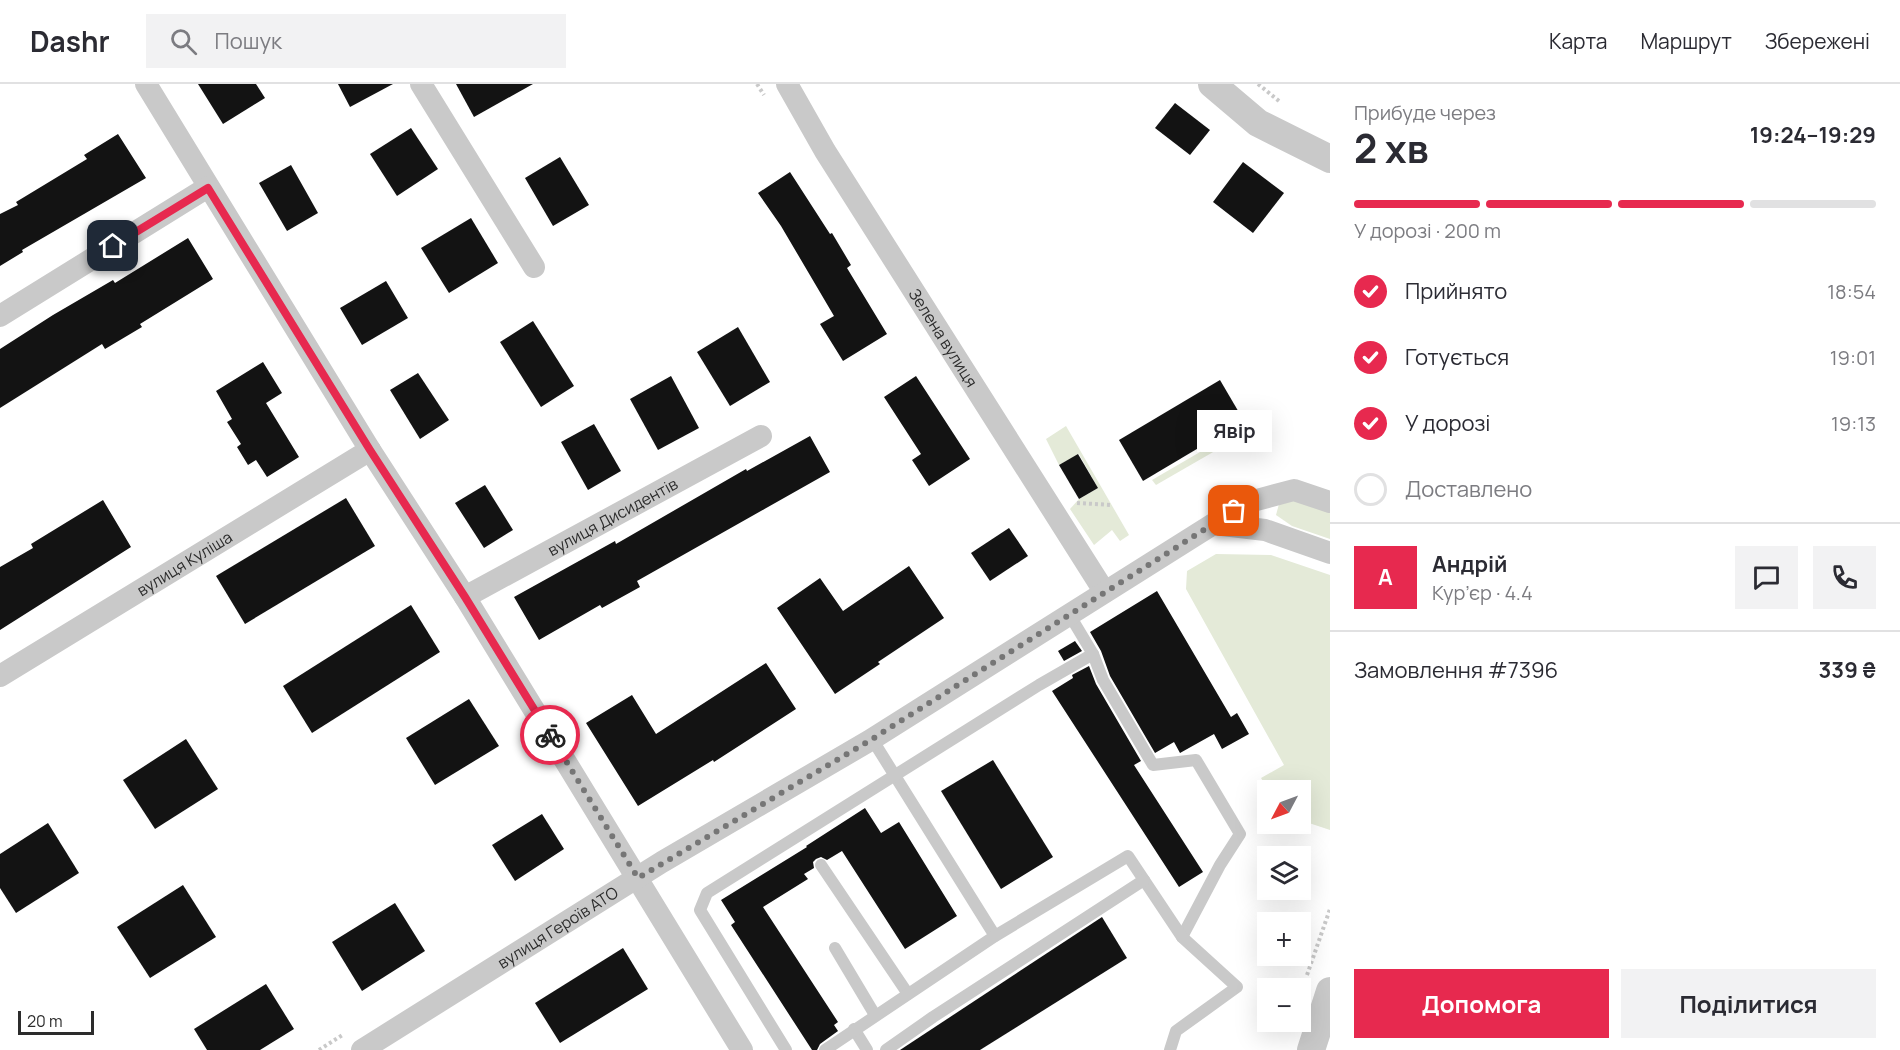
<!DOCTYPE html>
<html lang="uk">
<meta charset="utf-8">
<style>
body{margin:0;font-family:Manrope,sans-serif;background:#f2f2f3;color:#2b2b33;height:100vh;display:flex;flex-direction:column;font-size:22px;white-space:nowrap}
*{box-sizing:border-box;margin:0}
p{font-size:20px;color:#7c7c81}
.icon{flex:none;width:33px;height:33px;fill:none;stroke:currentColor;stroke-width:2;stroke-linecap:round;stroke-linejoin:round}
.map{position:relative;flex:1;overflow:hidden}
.sheet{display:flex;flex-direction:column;background:#fff;width:570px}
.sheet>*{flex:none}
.needle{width:39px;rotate:229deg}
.tools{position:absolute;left:1257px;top:696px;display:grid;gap:12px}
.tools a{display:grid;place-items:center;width:54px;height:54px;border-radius:0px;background:#fff;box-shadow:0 6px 24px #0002;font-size:30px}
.scale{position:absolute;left:18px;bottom:15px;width:76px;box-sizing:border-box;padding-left:6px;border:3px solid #2c2c2c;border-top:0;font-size:16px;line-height:21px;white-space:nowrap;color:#2c2c2c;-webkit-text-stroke:4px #fff;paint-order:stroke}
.pin{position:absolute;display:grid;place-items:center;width:51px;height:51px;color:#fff;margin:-26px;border-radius:12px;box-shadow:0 3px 9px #0006}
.courier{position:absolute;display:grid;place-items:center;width:60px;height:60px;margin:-30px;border:4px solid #e7294f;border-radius:50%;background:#fff;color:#222;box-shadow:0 2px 8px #0007}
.bubble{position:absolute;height:42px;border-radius:0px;background:#fff;box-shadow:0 6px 24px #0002;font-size:20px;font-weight:700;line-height:42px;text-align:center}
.headline em{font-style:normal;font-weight:700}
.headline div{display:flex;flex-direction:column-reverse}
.headline{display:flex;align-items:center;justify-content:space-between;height:102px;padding:0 24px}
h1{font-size:39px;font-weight:700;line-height:45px}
.bar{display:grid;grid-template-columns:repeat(4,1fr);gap:9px 6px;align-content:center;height:72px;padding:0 24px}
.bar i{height:8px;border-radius:4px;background:#e1e1e2}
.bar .on{background:#e7294f}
.bar p{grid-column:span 4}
.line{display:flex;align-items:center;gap:15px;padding:0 24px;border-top:2px solid #e1e1e2}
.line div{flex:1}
.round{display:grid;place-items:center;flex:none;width:63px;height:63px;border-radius:0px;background:#f2f2f3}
ol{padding:0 24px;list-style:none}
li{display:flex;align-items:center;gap:18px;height:66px}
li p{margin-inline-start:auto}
li .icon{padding:6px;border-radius:50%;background:#e7294f;color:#fff;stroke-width:4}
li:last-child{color:#7c7c81}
li i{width:33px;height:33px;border:3px solid #e1e1e2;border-radius:50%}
.cta{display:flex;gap:12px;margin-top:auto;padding:12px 24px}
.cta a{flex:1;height:69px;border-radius:0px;background:#e7294f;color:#fff;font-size:24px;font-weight:700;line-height:69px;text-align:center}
.cta a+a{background:#f2f2f3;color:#2b2b33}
header{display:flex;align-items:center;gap:36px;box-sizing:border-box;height:84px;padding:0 30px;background:#fff;border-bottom:2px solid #e1e1e2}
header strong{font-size:28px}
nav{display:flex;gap:33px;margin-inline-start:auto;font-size:21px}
.search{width:420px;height:54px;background:#f2f2f3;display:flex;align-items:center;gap:15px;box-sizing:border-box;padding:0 21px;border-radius:0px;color:#7c7c81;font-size:22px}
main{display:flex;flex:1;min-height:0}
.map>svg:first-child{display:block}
.green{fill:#e4ead8}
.building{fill:#131313}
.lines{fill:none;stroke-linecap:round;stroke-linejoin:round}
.path{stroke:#c9c9c9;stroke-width:4;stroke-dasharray:3 3;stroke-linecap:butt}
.service{stroke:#c9c9c9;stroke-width:12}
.minor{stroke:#c9c9c9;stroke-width:22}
.tertiary{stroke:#c9c9c9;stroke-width:28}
.done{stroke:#767676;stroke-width:6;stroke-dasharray:0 10.8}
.route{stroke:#e7294f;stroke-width:8}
.labels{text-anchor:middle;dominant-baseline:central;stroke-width:6;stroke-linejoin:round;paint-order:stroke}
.street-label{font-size:16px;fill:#2c2c2c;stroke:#fff}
</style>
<header>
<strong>Dashr</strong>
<div class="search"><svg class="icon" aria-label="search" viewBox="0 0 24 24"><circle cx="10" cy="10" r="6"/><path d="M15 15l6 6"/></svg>Пошук</div>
<nav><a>Карта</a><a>Маршрут</a><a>Збережені</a></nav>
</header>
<main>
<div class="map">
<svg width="1330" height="966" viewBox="0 0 1330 966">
<rect width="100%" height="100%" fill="#fff"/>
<g class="green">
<path d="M1066,342L1129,451L1120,457L1112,446L1094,461L1070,425L1079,415L1098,404L1079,370L1059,381L1046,355Z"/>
<path d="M1231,350L1234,356L1156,401L1152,396Z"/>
<path d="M1286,414L1330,424V455L1292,442L1276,431L1279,420Z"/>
<path d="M1216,470L1271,471L1330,491V746L1309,739L1301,732L1300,706H1268L1261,694L1284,681L1186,505L1187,487Z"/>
</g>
<g class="building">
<path d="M198,0H256L265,14L223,40Z"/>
<path d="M338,0H393L350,23Z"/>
<path d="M456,0H533L474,33Z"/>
<path d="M1175,19L1210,46L1190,71L1155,44Z"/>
<path d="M411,44L438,85L397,112L370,70Z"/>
<path d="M118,50L146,94L22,166L23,168L0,182V130L18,121L16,118L87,75L84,71Z"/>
<path d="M560,73L589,121L553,142L525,94Z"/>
<path d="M1243,78L1284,109L1253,149L1213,118Z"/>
<path d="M291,81L318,129L287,147L259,99Z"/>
<path d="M790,88L830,150L832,149L851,181L847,184L887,250L843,277L820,240L834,232L781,142L758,109Z"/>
<path d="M471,134L498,179L449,209L421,164Z"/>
<path d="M188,154L213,195L140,240L142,243L105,265L102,260L0,324V265L53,231L113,196L115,199Z"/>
<path d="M386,197L408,234L362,261L340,224Z"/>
<path d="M533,237L574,302L541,323L500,258Z"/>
<path d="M738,243L770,298L730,322L697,268Z"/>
<path d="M263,278L282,309L266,319L299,373L267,393L256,376L248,381L237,363L241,360L227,338L232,335L216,307Z"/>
<path d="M418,289L449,336L420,355L390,306Z"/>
<path d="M671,292L699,344L658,366L630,315Z"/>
<path d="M916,292L970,375L929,402L912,376L921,370L884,313Z"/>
<path d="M1220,296L1244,337L1143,397L1119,356Z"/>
<path d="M594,340L621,387L588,406L561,358Z"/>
<path d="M810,352L830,388L637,497L640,503L602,524L600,521L539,556L514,513L615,457L616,460L746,385L747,387Z"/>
<path d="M1078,370L1098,404L1079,415L1059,381Z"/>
<path d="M485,401L513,446L484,464L455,419Z"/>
<path d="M346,414L375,462L245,540L216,492Z"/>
<path d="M103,416L131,463L0,546V483L33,464L31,460Z"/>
<path d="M1009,444L1028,472L990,497L971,469Z"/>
<path d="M909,482L944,534L878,578L880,580L835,610L777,524L820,494L843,527Z"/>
<path d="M1157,507L1231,633L1237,629L1249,650L1222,665L1214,650L1180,669L1174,658L1155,669L1110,592L1101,567L1090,548Z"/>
<path d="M411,521L440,568L312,649L283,602Z"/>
<path d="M1075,557L1082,567L1064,577L1058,567Z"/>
<path d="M766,579L796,625L714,678L713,676L638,722L586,639L632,611L656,650Z"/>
<path d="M1089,582L1096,600L1141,677L1134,681L1203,788L1179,803L1052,607L1073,594L1072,591Z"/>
<path d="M469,615L499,662L435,701L406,654Z"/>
<path d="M186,655L218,705L155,745L123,696Z"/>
<path d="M993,676L1053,773L1001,805L941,707Z"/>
<path d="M865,724L881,749L899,738L957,832L905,865L842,767L827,776L821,773L816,775L813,778L814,784L804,790L808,795L763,823L838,938L834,941L838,947L820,960L817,966H812L731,841L735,838L721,816L807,763L806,762Z"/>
<path d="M542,730L564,765L515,797L492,761Z"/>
<path d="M48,739L79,789L16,829L0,804V770Z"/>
<path d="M183,801L216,853L150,894L117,843Z"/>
<path d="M395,819L425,867L362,907L332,858Z"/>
<path d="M1102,833L1127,874L980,966H900Z"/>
<path d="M623,864L648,905L560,959L535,919Z"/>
<path d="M266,900L294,945L260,966H207L194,945Z"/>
</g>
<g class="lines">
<g class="path">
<path d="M757,0L764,11"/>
<path d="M1258,0L1279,17"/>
<path d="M1077,419L1112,421"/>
<path d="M1307,891L1330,825"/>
<path d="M319,966L344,950"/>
</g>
<g class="service">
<path d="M1069,530L1093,570L1103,596L1153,681L1196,676L1240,750L1220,781L1182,853"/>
<path d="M872,655L995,852"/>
<path d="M821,781L908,910"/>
<path d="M835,864L875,931"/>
<path d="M854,945L867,966"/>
<path d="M786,966L700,826L707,809L1039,601L1093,570"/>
<path d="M825,966L995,852L1128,772L1182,853L1237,903L1176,947L1170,966"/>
<path d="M886,966L933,933L1144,796"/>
</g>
<g class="minor">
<path d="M146,0L370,366L465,513L742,966"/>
<path d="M421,0L534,183"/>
<path id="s1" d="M787,0L825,67L1104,507"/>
<path d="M0,232L208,103"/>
<path d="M1214,440L1265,446L1330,469"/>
<path id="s2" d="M465,513L761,352"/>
<path id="s3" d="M0,592L370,366"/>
<path id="s4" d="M362,966L662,778L869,657L1234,427L1253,417L1294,406L1330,418"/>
</g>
<g class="tertiary">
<path d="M1212,0L1258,39L1330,75"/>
<path d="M1311,966L1330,907"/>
</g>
</g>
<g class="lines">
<path class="done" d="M550,651L638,794L869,657L1234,427"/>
<path class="route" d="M113,162L208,104L370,366L465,513L550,651"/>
</g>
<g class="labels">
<g class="street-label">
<text stroke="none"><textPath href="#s1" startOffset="298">Зелена вулиця</textPath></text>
<text stroke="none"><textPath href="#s2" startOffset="168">вулиця Дисидентів</textPath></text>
<text stroke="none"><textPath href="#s3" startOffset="216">вулиця Куліша</textPath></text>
<text stroke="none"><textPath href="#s4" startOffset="231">вулиця Героїв АТО</textPath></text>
</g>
</g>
</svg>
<div class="tools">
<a><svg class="needle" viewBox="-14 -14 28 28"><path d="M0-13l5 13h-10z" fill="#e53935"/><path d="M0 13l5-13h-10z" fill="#7c7c81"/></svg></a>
<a><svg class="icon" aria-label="layers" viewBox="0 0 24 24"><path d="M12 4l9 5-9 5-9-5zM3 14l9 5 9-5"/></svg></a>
<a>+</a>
<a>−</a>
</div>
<div class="scale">20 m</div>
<div class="pin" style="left:1234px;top:427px;background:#ea580c"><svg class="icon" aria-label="bag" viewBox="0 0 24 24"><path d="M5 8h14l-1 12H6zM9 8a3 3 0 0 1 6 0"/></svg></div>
<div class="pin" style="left:113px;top:162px;background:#1f2937"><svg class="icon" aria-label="home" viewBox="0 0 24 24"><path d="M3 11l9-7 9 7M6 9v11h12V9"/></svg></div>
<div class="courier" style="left:550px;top:651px"><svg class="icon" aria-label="bike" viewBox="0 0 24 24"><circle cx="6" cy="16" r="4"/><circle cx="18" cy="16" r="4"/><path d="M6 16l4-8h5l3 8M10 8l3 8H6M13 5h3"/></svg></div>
<div class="bubble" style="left:1197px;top:326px;width:75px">Явір</div>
</div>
<section class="sheet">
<div class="headline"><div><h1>2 хв</h1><p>Прибуде через</p></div><em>19:24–19:29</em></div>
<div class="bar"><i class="on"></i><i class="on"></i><i class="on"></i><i></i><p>У дорозі · 200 m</p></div>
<ol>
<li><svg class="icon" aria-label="check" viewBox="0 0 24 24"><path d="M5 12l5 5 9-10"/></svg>Прийнято<p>18:54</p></li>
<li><svg class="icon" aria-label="check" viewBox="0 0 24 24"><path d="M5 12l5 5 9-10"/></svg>Готується<p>19:01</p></li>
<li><svg class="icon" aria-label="check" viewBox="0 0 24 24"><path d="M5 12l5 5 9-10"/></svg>У дорозі<p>19:13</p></li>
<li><i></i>Доставлено</li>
</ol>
<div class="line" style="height:108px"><b class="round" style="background:#e7294f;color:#fff">А</b><div><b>Андрій</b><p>Кур’єр · 4.4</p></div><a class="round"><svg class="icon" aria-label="chat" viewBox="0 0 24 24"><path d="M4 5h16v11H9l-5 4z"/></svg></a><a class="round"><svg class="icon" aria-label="phone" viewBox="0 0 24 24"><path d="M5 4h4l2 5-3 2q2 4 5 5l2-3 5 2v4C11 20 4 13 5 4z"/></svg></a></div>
<div class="line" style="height:78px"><div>Замовлення #7396</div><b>339 ₴</b></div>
<div class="cta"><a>Допомога</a><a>Поділитися</a></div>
</section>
</main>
